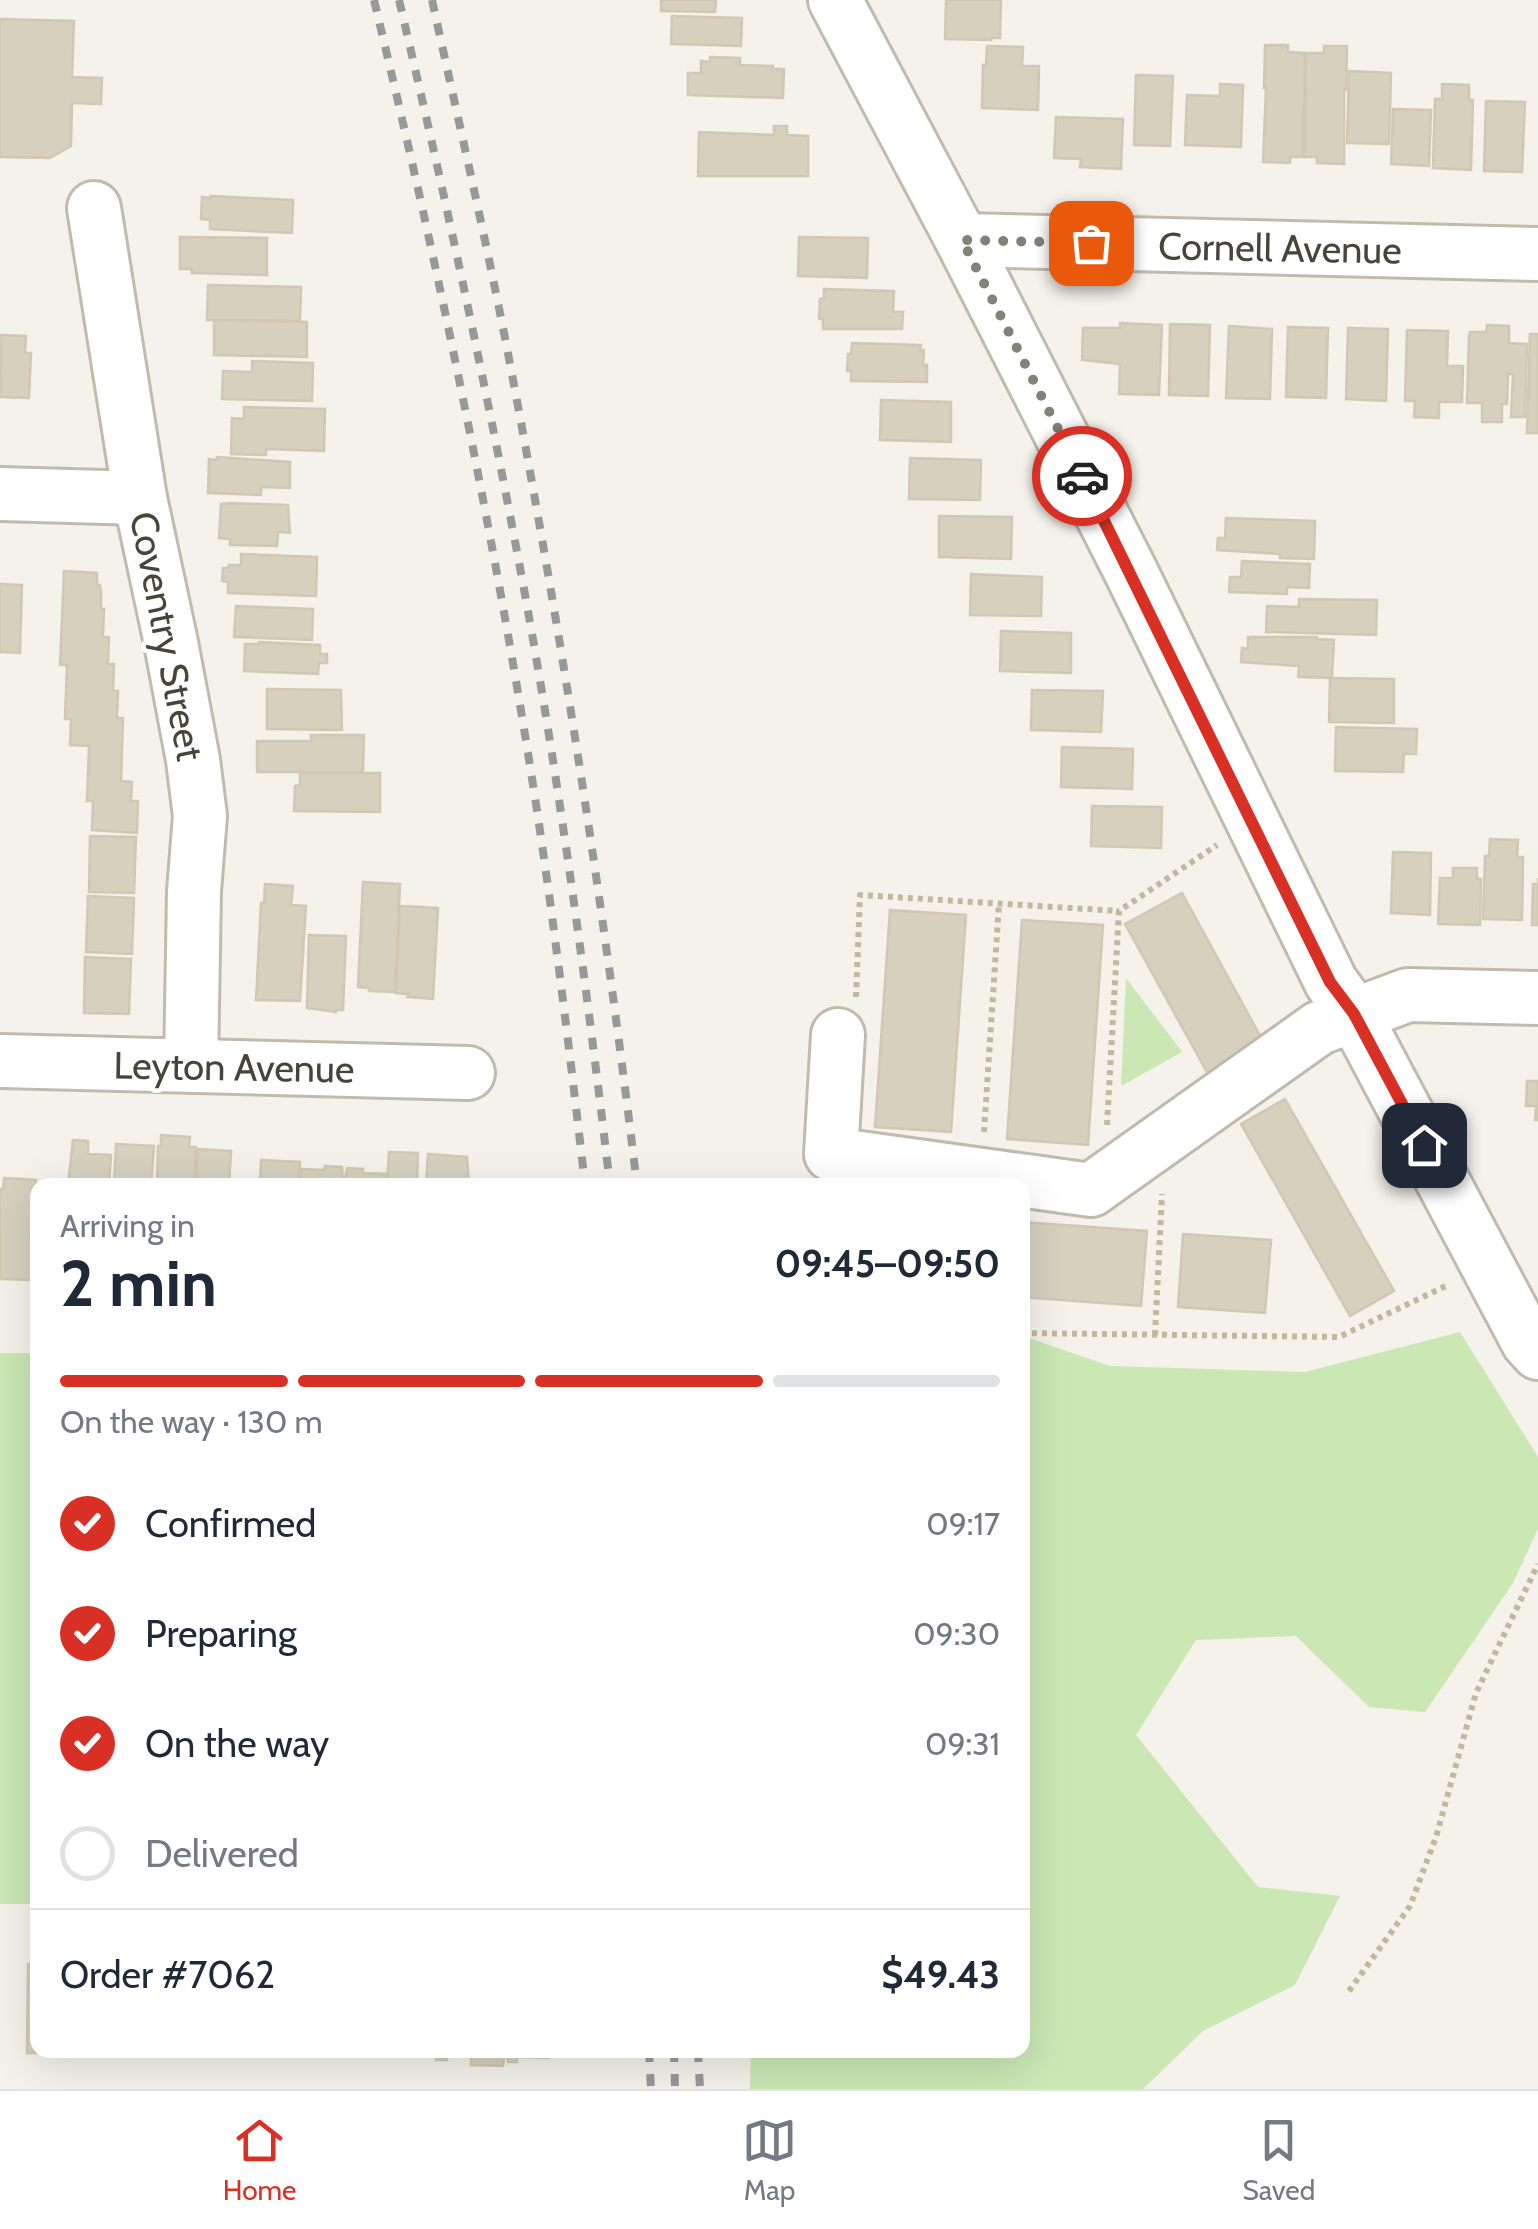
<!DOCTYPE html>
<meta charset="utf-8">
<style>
body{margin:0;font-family:Cabin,sans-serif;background:#f2f2f3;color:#1f2937;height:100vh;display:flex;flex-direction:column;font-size:38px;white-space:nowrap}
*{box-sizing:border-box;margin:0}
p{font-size:32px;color:#747a83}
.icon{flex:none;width:55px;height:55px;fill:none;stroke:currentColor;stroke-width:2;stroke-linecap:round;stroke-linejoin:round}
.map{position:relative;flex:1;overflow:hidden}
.side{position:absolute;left:30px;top:1178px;width:1000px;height:880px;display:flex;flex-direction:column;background:#fff;border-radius:20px;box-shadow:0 10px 40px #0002}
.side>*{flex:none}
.pin{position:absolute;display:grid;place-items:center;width:85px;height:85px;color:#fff;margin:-42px;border-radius:20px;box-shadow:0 5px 15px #0006}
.courier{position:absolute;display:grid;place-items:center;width:100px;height:100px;margin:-50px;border:8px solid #d93025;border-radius:50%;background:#fff;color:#222;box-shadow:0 2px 12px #0007}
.headline em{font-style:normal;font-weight:700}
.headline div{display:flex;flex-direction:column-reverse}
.headline{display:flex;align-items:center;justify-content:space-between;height:170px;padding:0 30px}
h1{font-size:65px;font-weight:700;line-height:75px}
.bar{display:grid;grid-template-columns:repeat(4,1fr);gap:15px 10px;align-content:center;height:120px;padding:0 30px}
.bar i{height:12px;border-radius:8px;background:#e0e1e3}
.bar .active{background:#d93025}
.bar p{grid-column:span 4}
.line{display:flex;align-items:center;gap:25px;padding:0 30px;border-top:2px solid #e0e1e3}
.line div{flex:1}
ol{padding:0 30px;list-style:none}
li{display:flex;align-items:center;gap:30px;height:110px}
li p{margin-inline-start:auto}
li .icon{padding:10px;border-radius:50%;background:#d93025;color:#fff;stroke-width:4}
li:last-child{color:#747a83}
li i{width:55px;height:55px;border:5px solid #e0e1e3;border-radius:50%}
.menu{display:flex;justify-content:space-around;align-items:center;height:140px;border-top:2px solid #e0e1e3;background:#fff;font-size:28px;color:#747a83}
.menu a{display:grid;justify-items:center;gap:5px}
.menu .active{color:#d93025}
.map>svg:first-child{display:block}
.green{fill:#cae7b4}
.building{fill:#d6d0bf;stroke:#d0c8b3;stroke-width:2.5}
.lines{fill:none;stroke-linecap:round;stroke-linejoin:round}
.minor-casing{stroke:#c0bbac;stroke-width:58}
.path{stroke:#c1b99e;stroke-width:6;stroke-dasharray:5 5;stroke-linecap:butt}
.minor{stroke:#fff;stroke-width:52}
.rail{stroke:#989898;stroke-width:8;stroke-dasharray:12 12;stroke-linecap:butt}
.done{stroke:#848176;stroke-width:10;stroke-dasharray:0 18}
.route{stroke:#d93025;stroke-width:12}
.labels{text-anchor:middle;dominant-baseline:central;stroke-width:9;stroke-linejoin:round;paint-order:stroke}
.street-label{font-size:38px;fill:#484438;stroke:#fff}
</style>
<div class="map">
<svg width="1538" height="2089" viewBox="0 0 1538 2089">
<rect width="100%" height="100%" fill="#f4f2ea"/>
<g class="green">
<path d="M1126,978L1182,1052L1121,1086Z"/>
<path d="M1460,1332L1538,1457V1529L1513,1583L1425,1712L1369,1707L1296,1636L1196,1640L1136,1735L1258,1887L1340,1896L1295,1985L1203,2031L1143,2089H750L751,2050H1022L1023,1336L1110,1366L1305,1372Z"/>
<rect x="0" y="1353" width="37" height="551"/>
</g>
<g class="building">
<path d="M661,0H716L715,12L661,11Z"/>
<path d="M946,0H1001L1000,38H991V40L945,39Z"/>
<path d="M672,16L742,18L741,46L671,44Z"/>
<path d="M0,19L74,21L72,77L102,78L101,104L72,103L71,146L50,158L0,157Z"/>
<path d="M1265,45H1288V52L1305,53L1303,157H1290V163L1263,162L1266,88H1264Z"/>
<path d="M987,46L1023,47L1022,66H1039L1038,110L982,108L983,65H986Z"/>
<path d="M1324,46H1347L1346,90H1344V164L1317,163V157H1304L1306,53H1324Z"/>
<path d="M710,57L740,58V65L773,66V69H784L783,98L688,95V73H701V61L710,62Z"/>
<path d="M1349,71L1391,73L1389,144L1347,143Z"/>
<path d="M1136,75L1173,76L1170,146L1134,145Z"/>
<path d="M1220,84L1243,85L1241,147L1185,145L1187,95L1220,96Z"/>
<path d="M1442,84L1469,85V100H1473L1471,170L1433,168L1435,99H1442Z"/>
<path d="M1486,101L1525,102L1522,172L1484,171Z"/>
<path d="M1393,109L1431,110L1429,166L1391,164Z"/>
<path d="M1056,117L1123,119L1121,169L1080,167L1081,159L1054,158Z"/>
<path d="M774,126H787V135L808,136V176H698L699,132L774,135Z"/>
<path d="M211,196L293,200L292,233L210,229V220L201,219L202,197L211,198Z"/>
<path d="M180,237L267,238V275L192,273L191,269H180Z"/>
<path d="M799,237L868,238L867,278L798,276Z"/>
<path d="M208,285L301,287L300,321L207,320Z"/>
<path d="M824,289L894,291L893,312H903L902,329H823V319H819L820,299H824Z"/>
<path d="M214,320L307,322V357L214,355Z"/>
<path d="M1120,323L1162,325L1159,395L1119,394L1120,364L1082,360L1083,328H1120Z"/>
<path d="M1170,324L1210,325L1208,396L1169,395Z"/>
<path d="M1487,325L1509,326V343L1527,344L1525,417H1511L1513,374H1508L1507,404H1502V422H1482V403H1467L1469,336L1470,332H1486Z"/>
<path d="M1229,326L1272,329L1270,399L1226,398Z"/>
<path d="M1288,327L1328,328L1326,398L1286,397Z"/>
<path d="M1348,328L1388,329L1386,401L1346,399Z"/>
<path d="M1407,330L1448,331L1447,366H1463L1462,402H1439V418L1414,417L1415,401H1405Z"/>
<path d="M1530,334H1538V433H1527Z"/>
<path d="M1,335L26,336L25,353H31L29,398L0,397Z"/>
<path d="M852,343L921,345L920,351L924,350L923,365H927V382L851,381V371H847L848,354H851Z"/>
<path d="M252,361L313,363L312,401L222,399L223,371L252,372Z"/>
<path d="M881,400L951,402V442L880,440Z"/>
<path d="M244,407L325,409L324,451L266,449V455L231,454L232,418L244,419Z"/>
<path d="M217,457L290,462V488L261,487V495L208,493L209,459L217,460Z"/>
<path d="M910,458L981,460L980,500L909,499Z"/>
<path d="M231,503L288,505L290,533L278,532L277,546L230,545V539L219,538L221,504Z"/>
<path d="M939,516L1012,517L1011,559L939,557Z"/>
<path d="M1226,518L1315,521L1314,559L1280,558V554L1217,550L1218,538H1225Z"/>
<path d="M241,554L317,557L316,596L228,593V582L222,581L223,568H228L229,565H241Z"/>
<path d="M1242,561L1310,564L1309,588L1287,587V594L1229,592L1230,577H1241Z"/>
<path d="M64,571L97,573V585H100L101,592V609H104L103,637H109L108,664H114L113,691H118L117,718H123L121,781L132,782L131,801H138L137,833L92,830L93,801H87L89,746L70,745L71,719H65L67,665H60Z"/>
<path d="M971,574L1042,577L1041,616L970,615Z"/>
<path d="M0,584L22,585L20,653L0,652Z"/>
<path d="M1299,599L1377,600L1376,635L1266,632L1267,606L1299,607Z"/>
<path d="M236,606L313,609L312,640L234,637Z"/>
<path d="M1001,631L1071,633V673L1000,671Z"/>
<path d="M1248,637H1317V639L1334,640L1332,678L1298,677L1299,666L1241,662L1242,648L1248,649Z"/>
<path d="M259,642L320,645V654H327V663H319L318,674L244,671L245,644H259Z"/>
<path d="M1330,678L1394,679V723L1329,722Z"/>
<path d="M267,689L341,690L342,730L267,729Z"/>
<path d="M1032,690L1103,691L1101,732L1031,730Z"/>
<path d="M1336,727L1417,729L1416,754H1404L1403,772L1335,771Z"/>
<path d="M311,735H364L363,772H257V741H311Z"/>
<path d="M1062,747L1133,749L1132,789L1061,787Z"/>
<path d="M300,773H380V812L294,811L295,786L300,785Z"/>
<path d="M1092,806L1162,807L1161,848L1091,846Z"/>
<path d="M90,836L136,837L134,893L89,892Z"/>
<path d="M1490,839L1518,840L1517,857H1523L1522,920L1483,919L1485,856H1489Z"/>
<path d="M1393,852L1431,853L1430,915L1391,913Z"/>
<path d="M1453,868H1477V879H1481L1480,925L1438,924L1440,878H1453Z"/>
<path d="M1538,878V925H1532L1533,884H1538Z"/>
<path d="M363,882L400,884L395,992L369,991V988L358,987Z"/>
<path d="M265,884L293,886L291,905L306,906L300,1001L256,1000L261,903H264Z"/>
<path d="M1182,893L1264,1043L1208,1074L1125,924Z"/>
<path d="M88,896L134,898L132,954L86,952Z"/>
<path d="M400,906L438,908L433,999L407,997L408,994L396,993Z"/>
<path d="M890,910L966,915L951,1132L875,1127Z"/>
<path d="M1022,920L1103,925L1088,1145L1007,1139Z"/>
<path d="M309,935L346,936L343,1010H336V1012L307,1008Z"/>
<path d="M85,957L131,959L129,1014L84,1013Z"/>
<path d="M1527,1081H1538V1120H1535L1536,1106H1526Z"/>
<path d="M1285,1099L1394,1291L1350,1316L1241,1124Z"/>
<path d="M161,1135L190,1137L189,1147H196L194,1185H157L158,1146H161Z"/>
<path d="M73,1140L88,1141V1154L111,1155L109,1185H68Z"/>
<path d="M116,1144L154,1146L151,1185H114Z"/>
<path d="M198,1149L231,1151L229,1185H196Z"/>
<path d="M389,1152L418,1153L417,1185H387Z"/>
<path d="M428,1154L467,1157L469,1185H426Z"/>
<path d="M261,1160L300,1162L299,1185H260Z"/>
<path d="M325,1166L342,1167L343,1185H301L302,1169L324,1170Z"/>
<path d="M347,1168L363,1169V1173L387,1174L386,1185H344Z"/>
<path d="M4,1178L36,1180L32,1280L0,1279V1189H3Z"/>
<path d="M1022,1222L1147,1231L1141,1306L1022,1297Z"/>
<path d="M1183,1234L1271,1240L1265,1313L1178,1307Z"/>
<path d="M28,1964H38V2050H71V2053H27Z"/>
<path d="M92,2050H121V2054L92,2053Z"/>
<path d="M199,2050H239V2055L199,2054Z"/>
<path d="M436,2050H470V2054L447,2053V2060H436Z"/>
<path d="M471,2050H505L503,2066L471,2065Z"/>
<path d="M507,2050H549V2058L517,2057V2062H508Z"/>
</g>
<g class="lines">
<defs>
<g id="minor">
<path d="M835,0L962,240L1131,572L1331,982L1354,1014L1528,1342L1538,1353"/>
<path d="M94,208L140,498L171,643L193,760L200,816L194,891L191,1066"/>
<path d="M962,240L1538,254"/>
<path d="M0,494L140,498"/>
<path d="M838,1035L831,1154L1091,1190L1319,1028L1408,995L1538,998"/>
<path d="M0,1061L468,1073"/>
</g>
</defs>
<use href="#minor" class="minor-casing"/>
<g class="path">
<path d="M856,997L860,895L1119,911"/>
<path d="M1107,1125L1119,911L1217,845"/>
<path d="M984,1132L999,904"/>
<path d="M1022,1333L1339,1337L1450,1284"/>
<path d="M1155,1335L1162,1194"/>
<path d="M1349,1991L1410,1906L1436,1837L1476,1693L1538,1564"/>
</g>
<use href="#minor" class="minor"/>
<g class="rail">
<path d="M374,0C439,270 496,542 538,817C556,939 571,1062 585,1185"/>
<path d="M399,0C446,199 489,399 526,600C561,794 587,990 610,1185"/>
<path d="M432,0C460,128 490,256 514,385C564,650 605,917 637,1185"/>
<path d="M649,2050L651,2089"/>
<path d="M674,2050L675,2089"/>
<path d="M698,2050L700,2089"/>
</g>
</g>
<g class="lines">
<path class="done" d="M1082,476L962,240L1091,243"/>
<path class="route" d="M1082,476L1330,982L1354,1014L1424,1145"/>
</g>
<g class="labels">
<g class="street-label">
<text transform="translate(1280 248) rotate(1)">Cornell Avenue</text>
<text transform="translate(167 636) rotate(79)">Coventry Street</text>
<text transform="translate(234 1067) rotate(1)">Leyton Avenue</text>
</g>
</g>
</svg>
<div class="pin" style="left:1091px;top:243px;background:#ea580c"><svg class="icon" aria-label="bag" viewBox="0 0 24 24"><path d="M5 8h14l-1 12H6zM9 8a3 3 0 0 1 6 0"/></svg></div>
<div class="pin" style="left:1424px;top:1145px;background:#1f2937"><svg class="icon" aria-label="home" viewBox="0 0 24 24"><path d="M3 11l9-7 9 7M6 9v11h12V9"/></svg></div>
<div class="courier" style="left:1082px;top:476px"><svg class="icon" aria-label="car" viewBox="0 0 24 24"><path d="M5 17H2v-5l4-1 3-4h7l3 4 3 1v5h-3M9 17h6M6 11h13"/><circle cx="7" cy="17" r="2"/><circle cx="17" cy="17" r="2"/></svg></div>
<section class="side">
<div class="headline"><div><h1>2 min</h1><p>Arriving in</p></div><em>09:45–09:50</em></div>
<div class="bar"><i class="active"></i><i class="active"></i><i class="active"></i><i></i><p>On the way · 130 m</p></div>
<ol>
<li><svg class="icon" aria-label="check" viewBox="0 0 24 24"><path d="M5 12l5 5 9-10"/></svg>Confirmed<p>09:17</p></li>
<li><svg class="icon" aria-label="check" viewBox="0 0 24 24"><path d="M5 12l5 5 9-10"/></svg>Preparing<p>09:30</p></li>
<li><svg class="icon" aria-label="check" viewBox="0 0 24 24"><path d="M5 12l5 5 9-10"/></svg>On the way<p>09:31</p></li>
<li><i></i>Delivered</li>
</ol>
<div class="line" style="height:130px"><div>Order #7062</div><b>$49.43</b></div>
</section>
</div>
<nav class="menu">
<a class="active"><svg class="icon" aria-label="home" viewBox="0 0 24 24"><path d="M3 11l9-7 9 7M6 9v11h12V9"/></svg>Home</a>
<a><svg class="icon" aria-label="map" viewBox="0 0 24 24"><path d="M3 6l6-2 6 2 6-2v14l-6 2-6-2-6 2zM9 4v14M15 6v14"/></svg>Map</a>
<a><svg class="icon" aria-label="saved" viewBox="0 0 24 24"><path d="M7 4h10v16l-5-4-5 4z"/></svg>Saved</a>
</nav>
